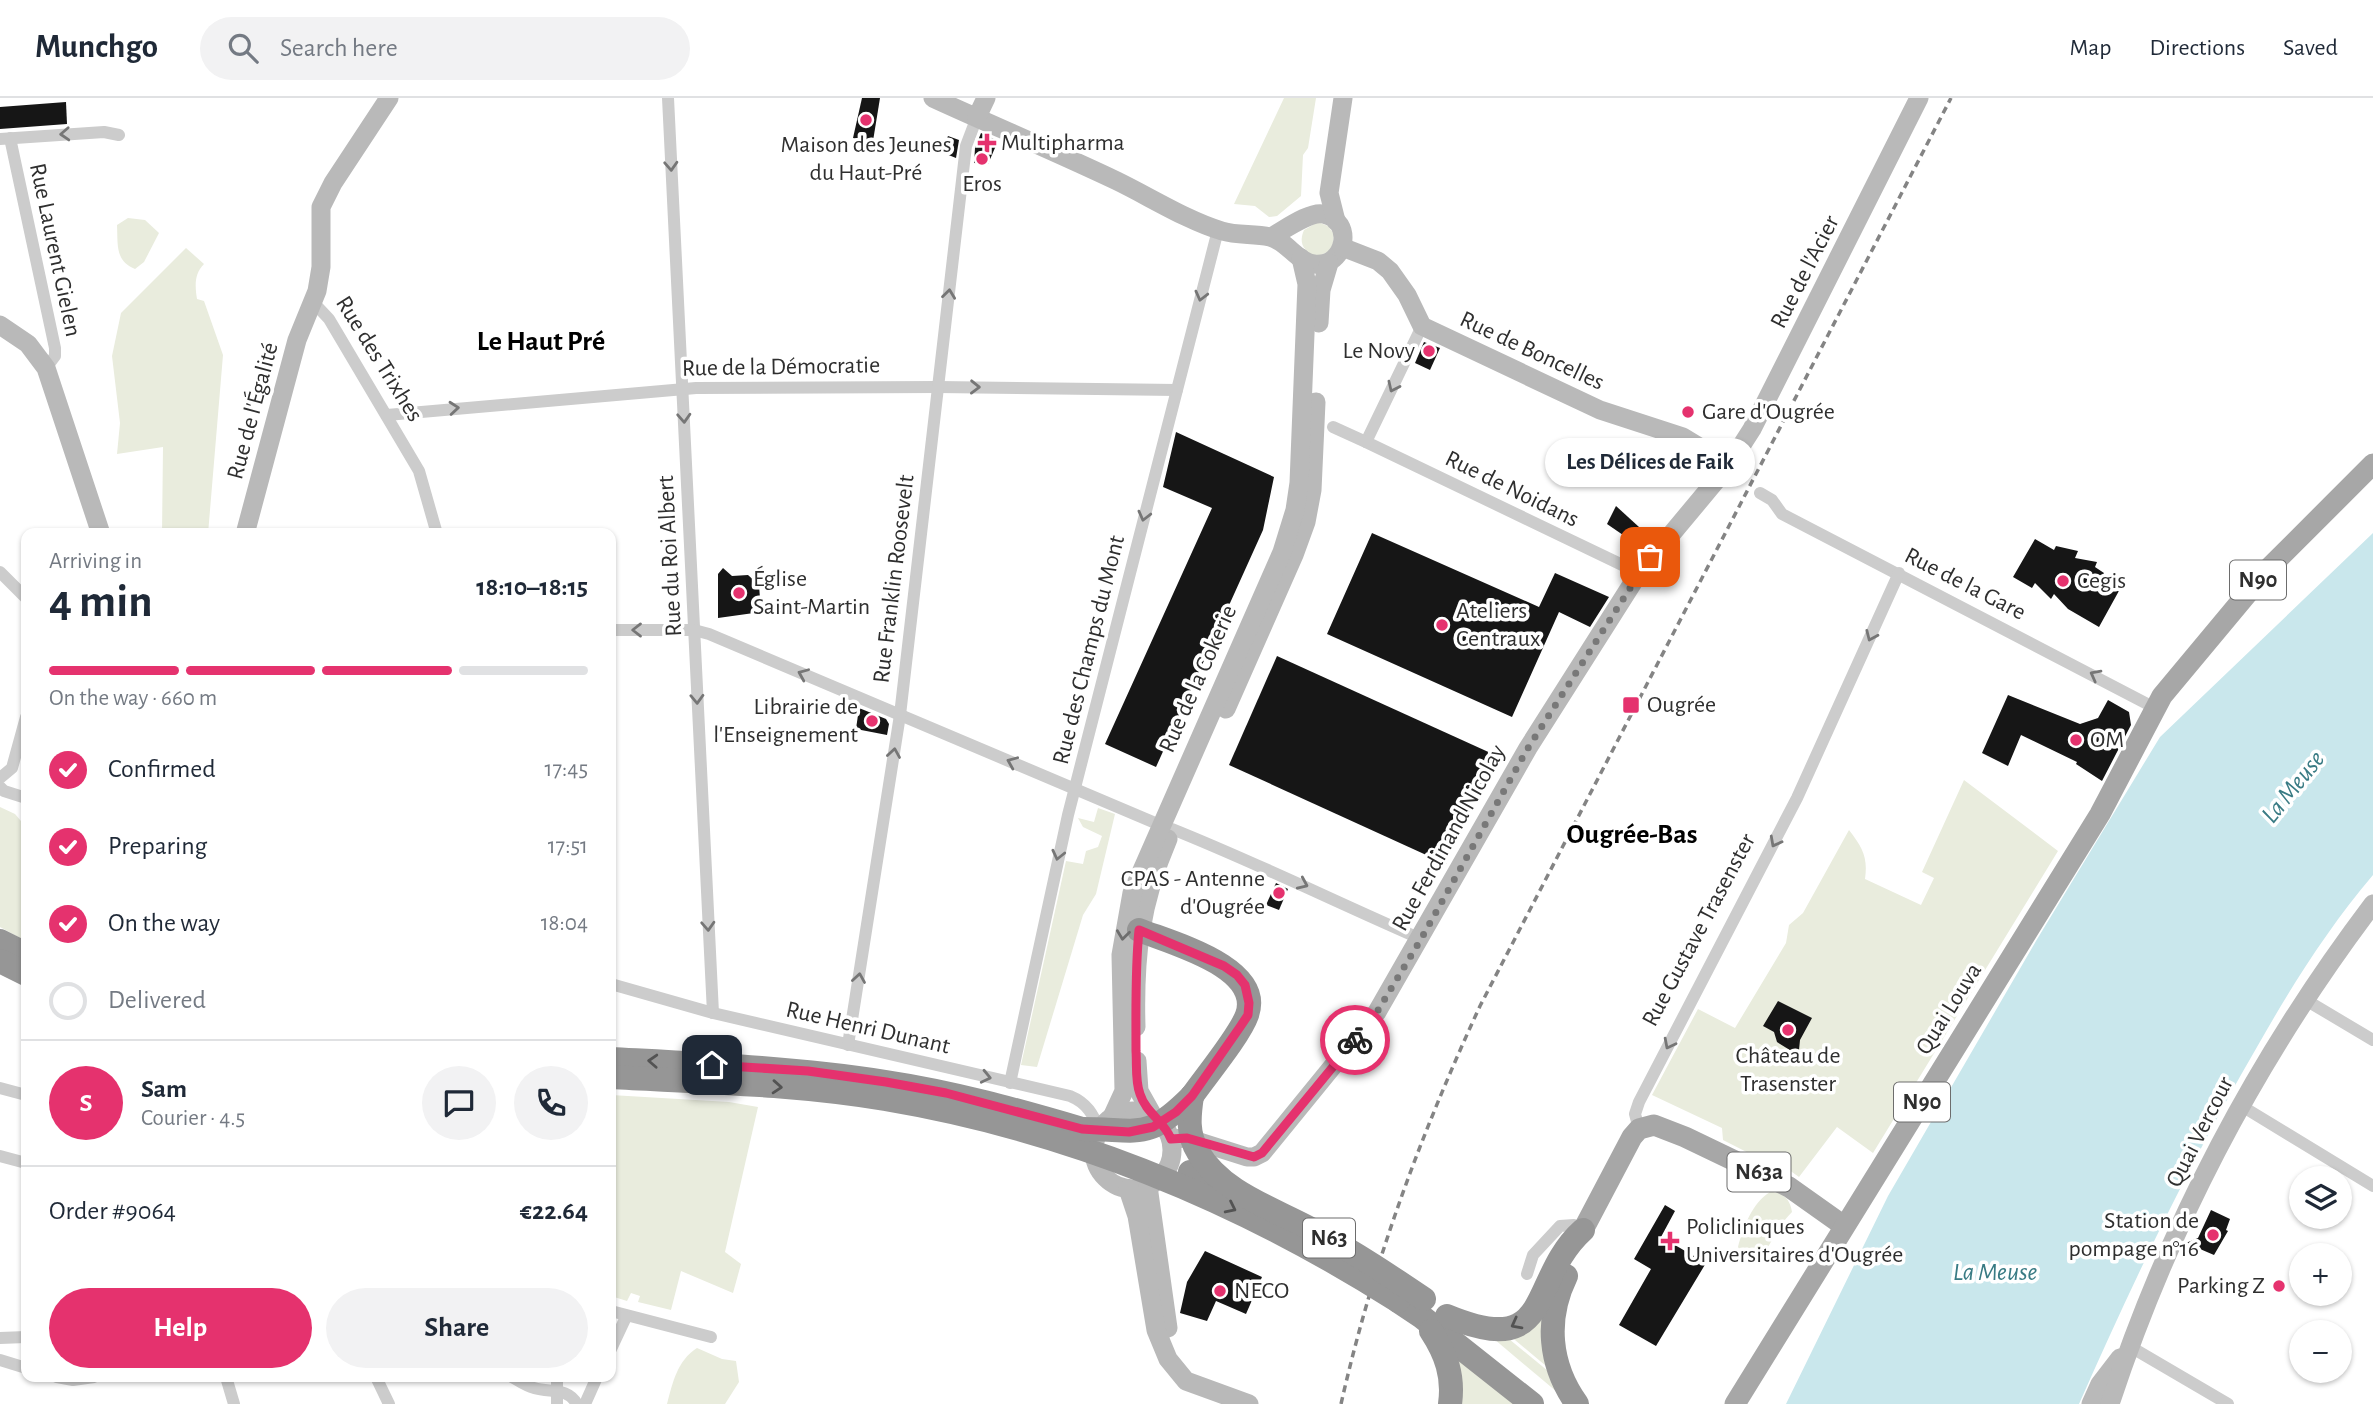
<!DOCTYPE html>
<meta charset="utf-8">
<style>
body{margin:0;font-family:"Alegreya Sans",sans-serif;background:#f2f2f3;color:#1f2937;height:100vh;display:flex;flex-direction:column;font-size:26px;white-space:nowrap}
*{box-sizing:border-box;margin:0}
p{font-size:23px;color:#747a83}
.icon{flex:none;width:38px;height:38px;fill:none;stroke:currentColor;stroke-width:2;stroke-linecap:round;stroke-linejoin:round}
.map{position:relative;flex:1;overflow:hidden}
.side{position:absolute;left:21px;top:430px;width:595px;height:854px;display:flex;flex-direction:column;background:#fff;border-radius:14px;box-shadow:0 2px 5px #0004}
.side>*{flex:none}
.controls{position:absolute;left:2289px;top:1068px;display:grid;gap:14px}
.controls a{display:grid;place-items:center;width:63px;height:63px;border-radius:50%;background:#fff;box-shadow:0 2px 5px #0004;font-size:35px}
.pin{position:absolute;display:grid;place-items:center;width:60px;height:60px;color:#fff;margin:-30px;border-radius:14px;box-shadow:0 4px 10px #0006}
.courier{position:absolute;display:grid;place-items:center;width:70px;height:70px;margin:-35px;border:5px solid #e5326e;border-radius:50%;background:#fff;color:#222;box-shadow:0 2px 9px #0007}
.bubble{position:absolute;height:49px;border-radius:24px;background:#fff;box-shadow:0 2px 5px #0004;font-size:23px;font-weight:700;line-height:49px;text-align:center}
.overview em{font-style:normal;font-weight:700}
.overview div{display:flex;flex-direction:column-reverse}
.overview{display:flex;align-items:center;justify-content:space-between;height:119px;padding:0 28px}
h1{font-size:46px;font-weight:700;line-height:52px}
.bar{display:grid;grid-template-columns:repeat(4,1fr);gap:10px 7px;align-content:center;height:84px;padding:0 28px}
.bar i{height:9px;border-radius:5px;background:#e0e1e3}
.bar .selected{background:#e5326e}
.bar p{grid-column:span 4}
.line{display:flex;align-items:center;gap:18px;padding:0 28px;border-top:2px solid #e0e1e3}
.line div{flex:1}
.round{display:grid;place-items:center;flex:none;width:74px;height:74px;border-radius:37px;background:#f2f2f3}
ol{padding:0 28px;list-style:none}
li{display:flex;align-items:center;gap:21px;height:77px}
li p{margin-inline-start:auto}
li .icon{padding:7px;border-radius:50%;background:#e5326e;color:#fff;stroke-width:4}
li:last-child{color:#747a83}
li i{width:38px;height:38px;border:4px solid #e0e1e3;border-radius:50%}
.cta{display:flex;gap:14px;margin-top:auto;padding:14px 28px}
.cta a{flex:1;height:80px;border-radius:42px;background:#e5326e;color:#fff;font-size:28px;font-weight:700;line-height:80px;text-align:center}
.cta a+a{background:#f2f2f3;color:#1f2937}
header{display:flex;align-items:center;gap:42px;box-sizing:border-box;height:98px;padding:0 35px;background:#fff;border-bottom:2px solid #e0e1e3}
header strong{font-size:33px}
nav{display:flex;gap:38px;margin-inline-start:auto;font-size:24px}
.search{width:490px;height:63px;background:#f2f2f3;display:flex;align-items:center;gap:18px;box-sizing:border-box;padding:0 24px;border-radius:38px;color:#747a83;font-size:26px}
.map>svg:first-child{display:block}
.green{fill:#e9ecdd}
.water{fill:#c9e7ec}
.building{fill:#161616}
.lines{fill:none;stroke-linecap:round;stroke-linejoin:round}
.street{stroke:#ccc;stroke-width:12}
.secondary{stroke:#b9b9b9;stroke-width:19}
.primary{stroke:#a7a7a7;stroke-width:21}
.highway{stroke:#969696;stroke-width:24}
.rail{stroke:#848484;stroke-width:3.5;stroke-dasharray:7 5;stroke-linecap:butt}
.highway-bridge{stroke:#969696;stroke-width:24}
.oneway{stroke:#767676}
.oneway2{stroke:#6d6d6d}
.oneway3{stroke:#535353}
.done{stroke:#787878;stroke-width:7;stroke-dasharray:0 12.6}
.route{stroke:#e5326e;stroke-width:9}
.poi-dot{fill:#e5326e;stroke:#fff;stroke-width:2.5}
.labels{text-anchor:middle;dominant-baseline:central;stroke-width:7;stroke-linejoin:round;paint-order:stroke}
.shield{fill:#fff;stroke:#6d6d6d;stroke-width:2}
.shield-label{font-size:23px;font-weight:bold;fill:#2f2f2f}
.poi-label{font-size:24px;fill:#2f2f2f;stroke:#fff;text-anchor:start}
.street-label{font-size:24px;fill:#2f2f2f;stroke:#fff}
.water-label{font-size:26px;font-style:italic;fill:#397b84;stroke:#fff}
.quarter-label{font-size:28px;font-weight:bold;fill:#000;stroke:#fff}
</style>
<header>
<strong>Munchgo</strong>
<div class="search"><svg class="icon" aria-label="search" viewBox="0 0 24 24"><circle cx="10" cy="10" r="6"/><path d="M15 15l6 6"/></svg>Search here</div>
<nav><a>Map</a><a>Directions</a><a>Saved</a></nav>
</header>
<div class="map">
<svg width="2373" height="1306" viewBox="0 0 2373 1306">
<rect width="100%" height="100%" fill="#fff"/>
<g class="green">
<path d="M1284,0H1316L1308,50L1303,57L1301,98L1277,118L1269,119L1255,108L1234,106Z"/>
<path d="M128,120L145,122L159,135L144,164L135,171C115,163 118,147 117,127Z"/>
<path d="M1318,124L1328,128L1334,136L1332,152L1316,159C1304,153 1298,146 1304,132Z"/>
<path d="M186,150L204,166C194,176 195,188 197,201L204,203L223,257L208,436H162L163,349L117,356L120,325L112,258L121,215Z"/>
<path d="M1964,682L2058,753L1873,1055L1837,1029L1799,1079L1785,1069L1780,1071L1723,1042L1722,1030L1652,997L1698,911L1735,930L1786,845L1789,827L1803,815L1849,732C1863,750 1868,760 1865,781L1921,807L1934,780L1922,774Z"/>
<path d="M0,709L15,716L26,729V843L0,829Z"/>
<path d="M1098,710L1115,716L1096,796L1083,817L1037,969L1021,967L1066,763L1083,766L1086,753L1098,749L1102,738L1083,729L1078,720L1094,724Z"/>
<path d="M611,997L729,1004L758,1009L725,1154L741,1166L733,1195L681,1173L671,1212L638,1204L640,1198L631,1195L627,1203L611,1198Z"/>
<path d="M1770,1094C1783,1094 1790,1101 1792,1114C1787,1119 1782,1125 1778,1132C1768,1146 1757,1182 1738,1149C1743,1130 1752,1105 1770,1094Z"/>
<path d="M1557,1186L1546,1268L1509,1237Z"/>
<path d="M1503,1236L1548,1273L1557,1294L1494,1241Z"/>
<path d="M697,1250L722,1261L736,1263L739,1284L725,1306H667C673,1284 677,1263 697,1250Z"/>
<path d="M1456,1259L1514,1306H1458Z"/>
</g>
<path class="water" d="M2373,435V777C2328,830 2291,889 2257,949C2190,1064 2133,1184 2079,1306H1786L1888,1098L2036,843L2160,639Z"/>
<g class="building">
<path d="M862,0H880L873,43L853,40Z"/>
<path d="M66,4L67,26L0,31V9Z"/>
<path d="M981,35L998,43L988,66L974,65L975,50Z"/>
<path d="M948,38L959,42L956,60L941,54Z"/>
<path d="M1424,244L1440,250L1430,272L1415,265Z"/>
<path d="M1176,334L1274,379L1263,432L1156,669L1105,646L1212,410L1163,389Z"/>
<path d="M1616,408L1651,440L1642,450L1607,426Z"/>
<path d="M1372,435L1539,509L1555,475L1609,499L1590,529L1559,514L1512,619L1327,536Z"/>
<path d="M2035,441L2054,452L2056,448L2078,453L2075,460L2097,464L2095,469L2104,475L2102,480L2120,491L2099,529L2068,511L2054,496L2051,501L2035,485L2032,490L2013,479Z"/>
<path d="M723,470L732,478L748,477L759,487L761,514L718,520V476Z"/>
<path d="M1277,558L1495,657L1446,766L1229,667Z"/>
<path d="M2008,597L2080,626L2098,620L2108,602L2129,614L2131,627L2102,683L2076,666L2077,664L2021,637L2008,668L1982,655Z"/>
<path d="M859,610L886,621L889,626L887,637L856,631Z"/>
<path d="M1276,785L1288,791L1279,812L1266,807Z"/>
<path d="M1778,903L1812,920L1800,942L1799,952L1793,954L1777,944L1774,934L1763,928Z"/>
<path d="M1665,1107L1675,1113L1661,1139L1706,1165L1656,1248L1619,1227L1651,1171L1634,1161Z"/>
<path d="M2211,1112L2230,1121L2226,1132L2228,1133L2214,1157L2186,1145L2198,1140Z"/>
<path d="M1205,1153L1262,1179L1246,1216L1216,1203L1207,1223L1180,1215L1187,1184Z"/>
</g>
<g class="lines">
<g class="street">
<path d="M668,0L713,915"/>
<path d="M10,40L55,250V258L46,270"/>
<path d="M0,41L104,34L119,37"/>
<path d="M314,205L329,221L419,373L437,436"/>
<path d="M1422,228L1366,344L1639,475"/>
<path d="M387,317L696,290L938,289L1177,292"/>
<path d="M1333,329L1366,344"/>
<path d="M1760,395L1772,402L1782,416L2155,610"/>
<path d="M0,474L26,500"/>
<path d="M611,532H694L709,536L1160,727"/>
<path d="M0,680L12,670L26,619"/>
<path d="M0,689L4,693L26,700"/>
<path d="M1172,731C1257,765 1338,805 1421,841"/>
<path d="M611,886L713,915L1070,998C1087,1005 1093,1016 1100,1033"/>
<path d="M2304,901L2373,942"/>
<path d="M848,947L900,617L966,48L977,19"/>
<path d="M1010,985L1068,717L1218,132"/>
<path d="M0,990L26,997"/>
<path d="M2240,1007L2373,1088"/>
<path d="M1639,1031L1635,1016L1639,1004L1797,700L1899,475"/>
<path d="M0,1058L26,1065"/>
<path d="M1527,1176L1533,1157L1560,1128L1574,1127L1583,1132"/>
<path d="M611,1213L711,1239"/>
<path d="M0,1240L26,1239"/>
<path d="M2129,1248L2228,1306"/>
<path d="M611,1251L626,1219"/>
<path d="M0,1262L26,1270"/>
<path d="M57,1279L73,1282L94,1279"/>
<path d="M226,1279L234,1306"/>
<path d="M376,1279L389,1306"/>
<path d="M512,1279C519,1283 526,1288 534,1290C551,1295 567,1289 577,1306"/>
<path d="M557,1306V1279"/>
<path d="M585,1306L597,1279"/>
</g>
<g class="secondary">
<path d="M933,0C994,28 1056,54 1117,83C1150,99 1188,123 1222,133C1238,138 1254,135 1270,139C1287,143 1297,164 1314,166C1346,170 1355,122 1323,116C1310,113 1284,132 1271,139"/>
<path d="M977,19L986,0"/>
<path d="M1336,123L1329,95L1343,0"/>
<path d="M1342,149L1378,163L1390,173L1407,197L1422,228L1600,312L1683,339L1729,367"/>
<path d="M1319,225L1321,192L1329,165"/>
<path d="M0,227L28,246L46,270L101,436"/>
<path d="M245,436L297,242L317,193L321,169V109L333,85L389,0"/>
<path d="M1226,611L1294,457L1306,424L1312,392L1316,304"/>
<path d="M1136,929C1134,859 1140,806 1168,741"/>
<path d="M1137,963L1139,993L1153,1018"/>
<circle cx="1133" cy="1052" r="39"/>
<path d="M1113,1017L1124,993L1121,857L1132,795L1282,454L1295,412L1299,385L1307,186L1301,160"/>
<path d="M1171,1041L1187,1040L1247,1059H1254L1262,1055L1377,914L1528,650L1639,475L1729,367L1752,331L1919,0"/>
<path d="M1148,1088L1168,1230"/>
<path d="M1128,1091L1137,1118L1156,1232L1168,1261L1186,1283L1249,1306"/>
<path d="M2091,1306L2100,1286L2120,1260"/>
<path d="M2110,1306C2170,1124 2258,958 2373,806"/>
</g>
<g class="primary">
<path d="M1583,1132L1632,1039L1639,1031L1654,1027L1685,1039L1789,1089L1844,1128"/>
<path d="M1735,1306L2100,716L2162,598L2267,472L2373,366"/>
</g>
<g class="highway">
<path d="M1139,832C1171,845 1264,869 1247,917C1240,937 1206,978 1192,998"/>
<path d="M0,843L26,856"/>
<path d="M0,863L26,876"/>
<path d="M611,961C703,966 795,970 886,984C953,994 1017,1012 1082,1031"/>
<path d="M1190,1074L1228,1089"/>
<path d="M1566,1178C1545,1221 1549,1267 1577,1306"/>
<path d="M1398,1203L1422,1219L1532,1306"/>
<path d="M1447,1218C1556,1263 1527,1182 1583,1132"/>
<path d="M1431,1233C1446,1256 1454,1278 1450,1306"/>
</g>
<path class="rail" d="M1341,1306C1373,1165 1420,1038 1480,908L1951,0"/>
<g class="highway-bridge">
<path d="M611,979C702,984 795,986 885,1001C1069,1032 1241,1103 1398,1203"/>
<path d="M1192,998C1189,1018 1187,1036 1198,1054C1223,1097 1279,1112 1320,1136C1356,1155 1390,1178 1424,1201"/>
<path d="M1082,1031C1141,1031 1146,1044 1192,998"/>
</g>
</g>
<defs><path id="oneway-chevron" d="M-2-3.5L2.5 0L-2 3.5" fill="none" stroke-width="1.6" stroke-linecap="round" stroke-linejoin="round" transform="scale(1.75)"/></defs>
<g class="oneway">
<use href="#oneway-chevron" transform="translate(65 36) rotate(177)"/>
<use href="#oneway-chevron" transform="translate(671 68) rotate(87)"/>
<use href="#oneway-chevron" transform="translate(949 196) rotate(-83)"/>
<use href="#oneway-chevron" transform="translate(1201 198) rotate(104)"/>
<use href="#oneway-chevron" transform="translate(975 289) rotate(1)"/>
<use href="#oneway-chevron" transform="translate(1393 289) rotate(115)"/>
<use href="#oneway-chevron" transform="translate(454 310) rotate(-5)"/>
<use href="#oneway-chevron" transform="translate(684 320) rotate(87)"/>
<use href="#oneway-chevron" transform="translate(1144 418) rotate(104)"/>
<use href="#oneway-chevron" transform="translate(637 532) rotate(-180)"/>
<use href="#oneway-chevron" transform="translate(1871 538) rotate(114)"/>
<use href="#oneway-chevron" transform="translate(803 576) rotate(-157)"/>
<use href="#oneway-chevron" transform="translate(2095 577) rotate(-152)"/>
<use href="#oneway-chevron" transform="translate(697 601) rotate(88)"/>
<use href="#oneway-chevron" transform="translate(894 655) rotate(-81)"/>
<use href="#oneway-chevron" transform="translate(1012 664) rotate(-157)"/>
<use href="#oneway-chevron" transform="translate(1775 744) rotate(118)"/>
<use href="#oneway-chevron" transform="translate(1058 757) rotate(103)"/>
<use href="#oneway-chevron" transform="translate(1303 786) rotate(24)"/>
<use href="#oneway-chevron" transform="translate(708 828) rotate(87)"/>
<use href="#oneway-chevron" transform="translate(859 880) rotate(-81)"/>
<use href="#oneway-chevron" transform="translate(1669 946) rotate(117)"/>
<use href="#oneway-chevron" transform="translate(986 979) rotate(13)"/>
</g>
<use class="oneway2" href="#oneway-chevron" transform="translate(1123 837) rotate(97)"/>
<g class="oneway3">
<use href="#oneway-chevron" transform="translate(653 963) rotate(-177)"/>
<use href="#oneway-chevron" transform="translate(777 989) rotate(4)"/>
<use href="#oneway-chevron" transform="translate(1231 1110) rotate(26)"/>
<use href="#oneway-chevron" transform="translate(1516 1226) rotate(152)"/>
</g>
<g class="lines">
<path class="done" d="M1355,942L1377,914L1421,841L1528,650L1650,459"/>
<path class="route" d="M712,967L808,973L886,984L946,995L1082,1031L1129,1034L1153,1029L1176,1014L1192,998L1240,929L1248,917L1249,905L1245,887L1237,877L1224,868L1139,832C1135,872 1136,912 1136,953C1137,967 1135,983 1140,996C1146,1015 1164,1023 1171,1041L1187,1040L1254,1059L1262,1055L1355,942"/>
</g>
<g class="poi-dot">
<circle cx="866" cy="22" r="7"/>
<path d="M983.5 34.5h7v7h7v7h-7v7h-7v-7h-7v-7h7z"/>
<circle cx="982" cy="61" r="7"/>
<circle cx="1429" cy="253" r="7"/>
<circle cx="1688" cy="314" r="7"/>
<circle cx="2063" cy="483" r="7"/>
<circle cx="739" cy="495" r="7"/>
<circle cx="1442" cy="527" r="7"/>
<rect x="1622" y="598" width="18" height="18" rx="3.5"/>
<circle cx="872" cy="623" r="7"/>
<circle cx="2076" cy="642" r="7"/>
<circle cx="1279" cy="795" r="7"/>
<circle cx="1788" cy="932" r="7"/>
<circle cx="2213" cy="1137" r="7"/>
<path d="M1666.5 1132.5h7v7h7v7h-7v7h-7v-7h-7v-7h7z"/>
<circle cx="2279" cy="1188" r="7"/>
<circle cx="1220" cy="1193" r="7"/>
</g>
<g class="labels">
<g class="shield">
<rect x="2230" y="462.5" width="56" height="39" rx="5"/>
<rect x="1894" y="984.5" width="56" height="39" rx="5"/>
<rect x="1727.5" y="1054.5" width="63" height="39" rx="5"/>
<rect x="1303" y="1120.5" width="52" height="39" rx="5"/>
</g>
<g class="shield-label">
<text x="2258" y="482">N90</text>
<text x="1922" y="1004">N90</text>
<text x="1759" y="1074">N63a</text>
<text x="1329" y="1140">N63</text>
</g>
<g class="poi-label">
<text x="1001" y="45">Multipharma</text>
<text x="866" y="47" text-anchor="middle">Maison des Jeunes<tspan x="866" dy="28">du Haut-Pré</tspan></text>
<text x="982" y="86" text-anchor="middle">Eros</text>
<text x="1415" y="253" text-anchor="end">Le Novy</text>
<text x="1702" y="314">Gare d'Ougrée</text>
<text x="753" y="481">Église<tspan x="753" dy="28">Saint-Martin</tspan></text>
<text x="2077" y="483">Cegis</text>
<text x="1456" y="513">Ateliers<tspan x="1456" dy="28">Centraux</tspan></text>
<text x="1647" y="607">Ougrée</text>
<text x="858" y="609" text-anchor="end">Librairie de<tspan x="858" dy="28">l'Enseignement</tspan></text>
<text x="2090" y="642">OM</text>
<text x="1265" y="781" text-anchor="end">CPAS - Antenne<tspan x="1265" dy="28">d'Ougrée</tspan></text>
<text x="1788" y="958" text-anchor="middle">Château de<tspan x="1788" dy="28">Trasenster</tspan></text>
<text x="2199" y="1123" text-anchor="end">Station de<tspan x="2199" dy="28">pompage n°16</tspan></text>
<text x="1686" y="1129">Policliniques<tspan x="1686" dy="28">Universitaires d'Ougrée</tspan></text>
<text x="2265" y="1188" text-anchor="end">Parking Z</text>
<text x="1234" y="1193">NECO</text>
</g>
<g class="street-label">
<text transform="translate(55 152) rotate(78)">Rue Laurent Gielen</text>
<text transform="translate(1805 174) rotate(-63)">Rue de l'Acier</text>
<text transform="translate(1532 253) rotate(25)">Rue de Boncelles</text>
<text transform="translate(379 261) rotate(58)">Rue des Trixhes</text>
<text transform="translate(781 269) rotate(-1)">Rue de la Démocratie</text>
<text transform="translate(253 313) rotate(-75)">Rue de l'Égalité</text>
<text transform="translate(1512 391) rotate(26)">Rue de Noidans</text>
<text transform="translate(670 458) rotate(-93)">Rue du Roi Albert</text>
<text transform="translate(894 481) rotate(-83)">Rue Franklin Roosevelt</text>
<text transform="translate(1965 486) rotate(27)">Rue de la Gare</text>
<text transform="translate(1089 552) rotate(-76)">Rue des Champs du Mont</text>
<text transform="translate(1198 581) rotate(-66)">Rue de la Cokerie</text>
<text transform="translate(1449 740) rotate(-61)">Rue Ferdinand Nicolay</text>
<text transform="translate(1699 832) rotate(-62)">Rue Gustave Trasenster</text>
<text transform="translate(1949 911) rotate(-58)">Quai Louva</text>
<text transform="translate(868 930) rotate(13)">Rue Henri Dunant</text>
<text transform="translate(2200 1034) rotate(-63)">Quai Vercour</text>
</g>
<g class="water-label">
<text transform="translate(2293 689) rotate(-51)">La Meuse</text>
<text x="1995" y="1174">La Meuse</text>
</g>
<g class="quarter-label">
<text x="541" y="244">Le Haut Pré</text>
<text x="1632" y="737">Ougrée-Bas</text>
</g>
</g>
</svg>
<div class="controls">
<a><svg class="icon" aria-label="layers" viewBox="0 0 24 24"><path d="M12 4l9 5-9 5-9-5zM3 14l9 5 9-5"/></svg></a>
<a>+</a>
<a>−</a>
</div>
<div class="pin" style="left:1650px;top:459px;background:#ea580c"><svg class="icon" aria-label="bag" viewBox="0 0 24 24"><path d="M5 8h14l-1 12H6zM9 8a3 3 0 0 1 6 0"/></svg></div>
<div class="pin" style="left:712px;top:967px;background:#1f2937"><svg class="icon" aria-label="home" viewBox="0 0 24 24"><path d="M3 11l9-7 9 7M6 9v11h12V9"/></svg></div>
<div class="courier" style="left:1355px;top:942px"><svg class="icon" aria-label="bike" viewBox="0 0 24 24"><circle cx="6" cy="16" r="4"/><circle cx="18" cy="16" r="4"/><path d="M6 16l4-8h5l3 8M10 8l3 8H6M13 5h3"/></svg></div>
<div class="bubble" style="left:1545px;top:340px;width:210px">Les Délices de Faik</div>
<section class="side">
<div class="overview"><div><h1>4 min</h1><p>Arriving in</p></div><em>18:10–18:15</em></div>
<div class="bar"><i class="selected"></i><i class="selected"></i><i class="selected"></i><i></i><p>On the way · 660 m</p></div>
<ol>
<li><svg class="icon" aria-label="check" viewBox="0 0 24 24"><path d="M5 12l5 5 9-10"/></svg>Confirmed<p>17:45</p></li>
<li><svg class="icon" aria-label="check" viewBox="0 0 24 24"><path d="M5 12l5 5 9-10"/></svg>Preparing<p>17:51</p></li>
<li><svg class="icon" aria-label="check" viewBox="0 0 24 24"><path d="M5 12l5 5 9-10"/></svg>On the way<p>18:04</p></li>
<li><i></i>Delivered</li>
</ol>
<div class="line" style="height:126px"><b class="round" style="background:#e5326e;color:#fff">S</b><div><b>Sam</b><p>Courier · 4.5</p></div><a class="round"><svg class="icon" aria-label="chat" viewBox="0 0 24 24"><path d="M4 5h16v11H9l-5 4z"/></svg></a><a class="round"><svg class="icon" aria-label="phone" viewBox="0 0 24 24"><path d="M5 4h4l2 5-3 2q2 4 5 5l2-3 5 2v4C11 20 4 13 5 4z"/></svg></a></div>
<div class="line" style="height:91px"><div>Order #9064</div><b>€22.64</b></div>
<div class="cta"><a>Help</a><a>Share</a></div>
</section>
</div>
